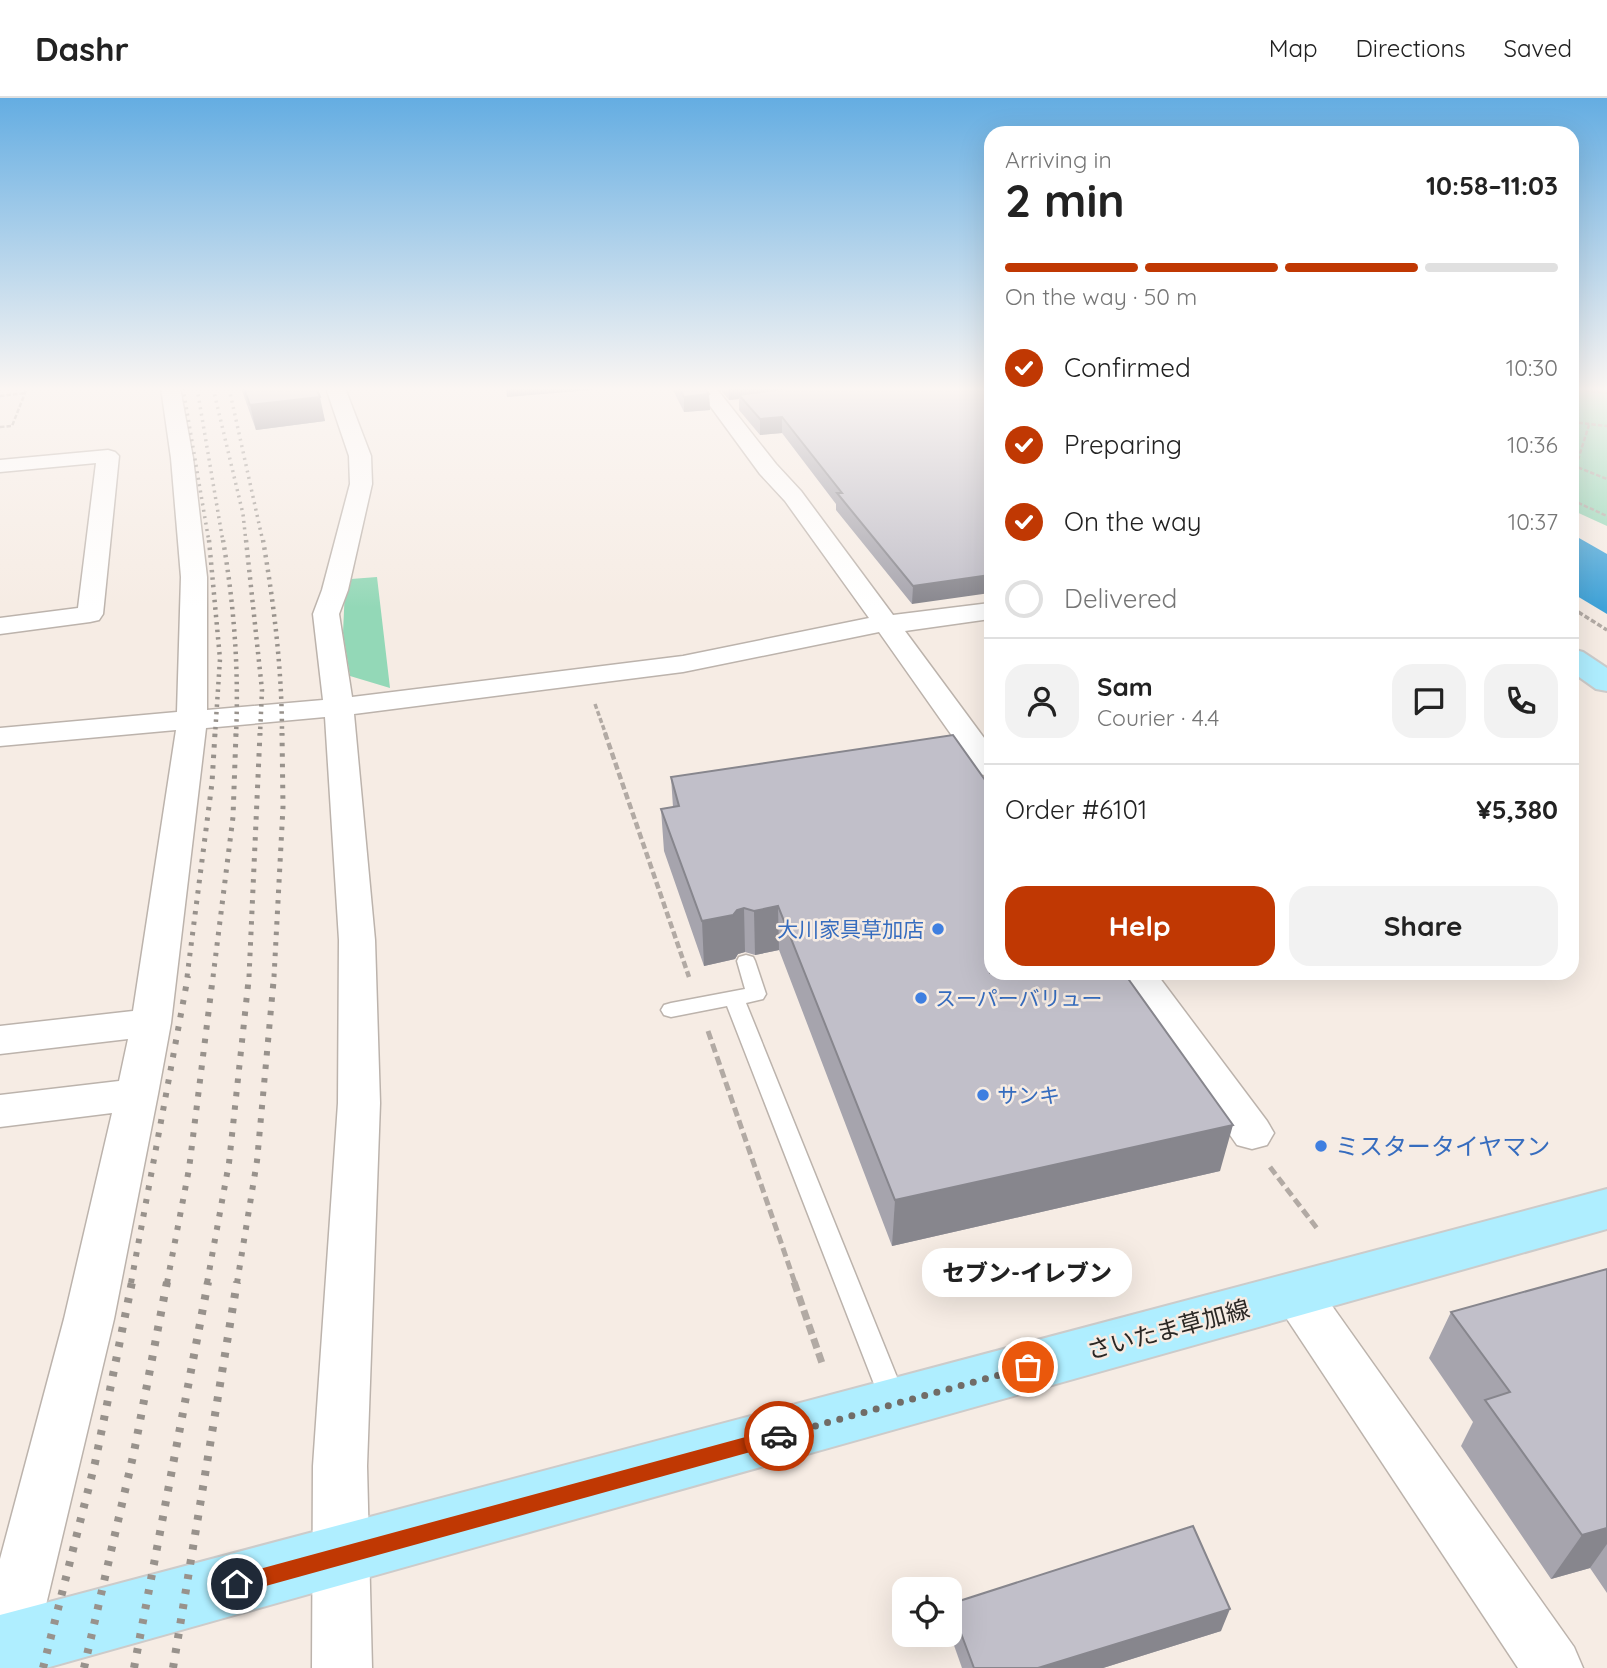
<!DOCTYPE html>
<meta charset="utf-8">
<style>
body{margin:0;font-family:Quicksand,"Noto Sans JP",sans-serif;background:#f2f2f2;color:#222;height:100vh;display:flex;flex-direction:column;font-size:26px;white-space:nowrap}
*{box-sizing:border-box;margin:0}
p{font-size:23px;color:#767676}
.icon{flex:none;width:38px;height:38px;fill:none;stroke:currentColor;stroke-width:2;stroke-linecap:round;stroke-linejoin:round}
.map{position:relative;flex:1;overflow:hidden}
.panel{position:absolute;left:984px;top:28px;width:595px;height:854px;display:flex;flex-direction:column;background:#fff;border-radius:21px;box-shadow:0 7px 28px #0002}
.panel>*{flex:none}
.controls{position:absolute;left:892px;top:1479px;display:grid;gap:14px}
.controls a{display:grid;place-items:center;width:70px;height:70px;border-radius:14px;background:#fff;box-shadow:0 7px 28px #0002;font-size:35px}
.pin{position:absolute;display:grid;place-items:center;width:60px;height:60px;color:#fff;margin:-30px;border:4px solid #fff;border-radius:50%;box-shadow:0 2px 7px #0007}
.courier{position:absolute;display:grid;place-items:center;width:70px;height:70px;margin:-35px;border:5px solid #c03803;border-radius:50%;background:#fff;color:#222;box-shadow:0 2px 9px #0007}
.bubble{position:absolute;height:49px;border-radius:21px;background:#fff;box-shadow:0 7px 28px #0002;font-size:23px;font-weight:800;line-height:49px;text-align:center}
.summary em{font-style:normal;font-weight:800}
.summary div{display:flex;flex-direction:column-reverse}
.summary{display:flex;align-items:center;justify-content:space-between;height:119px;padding:0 21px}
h1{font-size:46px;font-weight:800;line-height:52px}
.bar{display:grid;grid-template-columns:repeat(4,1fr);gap:10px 7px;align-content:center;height:84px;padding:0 21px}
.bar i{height:9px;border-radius:5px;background:#e0e0e0}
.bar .selected{background:#c03803}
.bar p{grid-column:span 4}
.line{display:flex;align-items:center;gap:18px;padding:0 21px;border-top:2px solid #e0e0e0}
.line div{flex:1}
.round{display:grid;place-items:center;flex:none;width:74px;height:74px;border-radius:21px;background:#f2f2f2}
ol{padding:0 21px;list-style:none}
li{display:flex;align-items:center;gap:21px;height:77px}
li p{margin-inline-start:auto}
li .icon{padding:7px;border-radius:50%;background:#c03803;color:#fff;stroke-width:4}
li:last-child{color:#767676}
li i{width:38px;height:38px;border:4px solid #e0e0e0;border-radius:50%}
.button{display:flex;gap:14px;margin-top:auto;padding:14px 21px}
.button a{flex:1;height:80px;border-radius:21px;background:#c03803;color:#fff;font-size:28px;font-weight:800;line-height:80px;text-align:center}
.button a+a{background:#f2f2f2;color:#222}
header{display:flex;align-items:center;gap:42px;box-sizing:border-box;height:98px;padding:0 35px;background:#fff;border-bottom:2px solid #e0e0e0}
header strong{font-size:33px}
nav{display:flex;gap:38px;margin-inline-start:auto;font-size:24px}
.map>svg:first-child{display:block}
.green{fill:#93d8b7}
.water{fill:#3fa3d9}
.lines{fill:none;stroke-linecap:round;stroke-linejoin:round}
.service-casing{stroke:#bcb3ac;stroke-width:3}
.minor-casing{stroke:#bcb3ac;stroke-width:3}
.primary-casing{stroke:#cccbca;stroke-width:4}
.path-far4{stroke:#b2aaa4;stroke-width:2.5;stroke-dasharray:4.5 2;stroke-linecap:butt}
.path-far3{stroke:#b2aaa4;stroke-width:3.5;stroke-dasharray:5 2.5;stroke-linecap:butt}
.path-far2{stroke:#b2aaa4;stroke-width:4.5;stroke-dasharray:7 3.5;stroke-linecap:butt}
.path-far1{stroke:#b2aaa4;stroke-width:5;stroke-dasharray:9 4.5;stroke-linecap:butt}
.path{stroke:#b2aaa4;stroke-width:7;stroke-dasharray:10 5;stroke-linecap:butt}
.service{fill:#fff;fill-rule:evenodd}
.minor{fill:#fff;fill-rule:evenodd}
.primary{fill:#afeeff;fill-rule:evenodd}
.rail-far4{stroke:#98928c;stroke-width:3.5;stroke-dasharray:2 4.5;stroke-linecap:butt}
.rail-far3{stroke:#98928c;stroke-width:4.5;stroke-dasharray:2.5 5;stroke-linecap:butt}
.rail-far2{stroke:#98928c;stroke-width:5;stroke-dasharray:3.5 7;stroke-linecap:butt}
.rail-far1{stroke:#98928c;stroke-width:6;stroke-dasharray:4.5 9;stroke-linecap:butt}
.rail{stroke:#98928c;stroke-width:8;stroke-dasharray:5 10;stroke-linecap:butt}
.wall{fill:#a6a4ad}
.shaded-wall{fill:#87868d}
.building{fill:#c1bfc9;stroke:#87868d;stroke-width:2}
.route{fill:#c03803}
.done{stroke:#716c67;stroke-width:7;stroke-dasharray:0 12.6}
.shop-dot{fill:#3f7fe0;stroke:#f6ece4;stroke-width:2.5}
.labels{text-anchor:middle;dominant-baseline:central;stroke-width:5;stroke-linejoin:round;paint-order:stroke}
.shop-label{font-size:21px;fill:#366cbe;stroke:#f6ece4;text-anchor:start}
.near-shop-label{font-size:24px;fill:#366cbe;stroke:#f6ece4;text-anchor:start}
.near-street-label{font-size:24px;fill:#2a2724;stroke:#f6ece4}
</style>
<header>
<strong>Dashr</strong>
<nav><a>Map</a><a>Directions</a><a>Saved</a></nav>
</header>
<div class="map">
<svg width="1607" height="1570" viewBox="0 0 1607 1570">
<rect width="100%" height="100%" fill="#f6ece4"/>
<g class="green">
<path d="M1572,290H1607V428L1572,412Z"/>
<path d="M377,479L390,590L350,578L343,535L345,490L350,487L351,481Z"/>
</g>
<path class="water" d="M1572,436L1607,456V516L1572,495Z"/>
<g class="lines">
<defs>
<path id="service" d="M746,857L753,859L755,863L766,896L763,901L746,905L907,1304L903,1312L894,1316L885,1312L881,1304L727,908L671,919L664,917L661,912L664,907L671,905L745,891L737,863L739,859Z"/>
<g id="minor">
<path d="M161,290H180L193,360L207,479V612L323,602L313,516L322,492L350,386L349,358L326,290H345L371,358L372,386L348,492L339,516L352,599L683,558L869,520L785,403L760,376L697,290H716L776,366L801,393L893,517L990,505V521L905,533L990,648V678L979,676L879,534L683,574L354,616L375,842L380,1005L367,1368L372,1570H312L313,1368L338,1005L339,842L325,619L206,630L171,925L158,996L114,1221L31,1570H0V1461L64,1221L112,1015L0,1029V997L119,983L128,941L0,956V928L133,913L176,632L0,648V630L177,614L181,479L171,360Z"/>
<path d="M108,352L115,354L119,358L103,516L99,522L90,524L0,536V520L78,510L96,365L0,374V362Z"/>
<path d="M1117,875H1156L1267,1023L1274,1035L1267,1047L1252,1051L1237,1047Z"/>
<path d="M1296,1175L1313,1181L1574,1549L1583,1570H1518L1279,1209L1272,1195L1279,1181Z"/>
</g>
<g id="primary">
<path d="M1572,551L1583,554L1607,570V593L1596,591L1572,574Z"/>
<path d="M1607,1091V1131L46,1570H0V1517Z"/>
</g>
</defs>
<use href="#service" class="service-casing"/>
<use href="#minor" class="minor-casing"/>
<use href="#primary" class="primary-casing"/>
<g class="path-far4">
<path d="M1572,291L1607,295"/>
<path d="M0,298L25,295"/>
<path d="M1572,324L1607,328"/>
<path d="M0,329L12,328L27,290"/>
<path d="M1572,367L1607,381"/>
<path d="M1576,368L1589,327"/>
<path d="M1572,402L1607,418"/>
</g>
<g class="path-far3">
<path d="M1572,510L1607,532"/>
<path d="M595,606L606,637"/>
</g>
<path class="path-far2" d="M605,635L689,879"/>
<g class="path-far1">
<path d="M708,933L795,1185"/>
<path d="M1270,1069L1319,1133"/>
</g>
<path class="path" d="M794,1184L823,1268"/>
<use href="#service" class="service"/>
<use href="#minor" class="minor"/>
<use href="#primary" class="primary"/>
<g class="rail-far4">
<path d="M183,290L209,444"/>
<path d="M197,290L223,444"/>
<path d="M213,290L243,416L246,444"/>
<path d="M229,290L263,444"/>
</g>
<g class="rail-far3">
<path d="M209,442L220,561L215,637"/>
<path d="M223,442C234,507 239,571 236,637"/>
<path d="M246,442L262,592L260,637"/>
<path d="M263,442C274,507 282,571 282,637"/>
</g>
<g class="rail-far2">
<path d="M187,879L212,685L215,635"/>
<path d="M213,879L233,719L236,635"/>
<path d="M249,879L260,635"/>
<path d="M274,879L283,709L282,635"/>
</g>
<g class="rail-far1">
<path d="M131,1185L188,878"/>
<path d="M167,1185L189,1071L213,878"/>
<path d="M207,1185L229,1065L249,878"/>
<path d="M237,1185L257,1063L274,878"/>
</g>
<g class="rail">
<path d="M43,1570L95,1365L132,1184"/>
<path d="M84,1570L134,1354L167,1184"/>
<path d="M134,1570L208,1184"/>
<path d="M173,1570L237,1184"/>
</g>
</g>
<g class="wall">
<path d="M241,290H316L325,323L256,332Z"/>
<path d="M672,290H705L709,296L710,312L684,314Z"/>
<path d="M719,290H990L912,506L836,412V406L782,335L760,337L739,312V301L729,302Z"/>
<path d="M671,679L1220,1073L892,1148L779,852L755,857L745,854L738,856L735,861L704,868L664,753L661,711L673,709Z"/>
<path d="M1607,1171V1495L1590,1470L1551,1481L1461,1348L1473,1324L1429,1260L1451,1214Z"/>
<path d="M950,1506L1221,1533L1103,1570H962L950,1536Z"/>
</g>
<g class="shaded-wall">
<path d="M506,290H614L507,299Z"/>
<path d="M729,290H833L739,297V301L729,302Z"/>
<path d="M709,296L710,312L684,314V299Z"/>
<path d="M320,299L325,323L256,332L250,307Z"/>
<path d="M782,319V335L760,337V321Z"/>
<path d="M990,477V495L912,506L913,488Z"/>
<path d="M778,808L779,852L755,857L754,813Z"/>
<path d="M744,810L745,854L738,856L735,861L704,868L702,823Z"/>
<path d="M1233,1027L1220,1073L892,1148L895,1102Z"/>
<path d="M1607,1430V1446L1590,1470L1551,1481L1582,1437Z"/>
<path d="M1230,1511L1221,1533L1103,1570H1038Z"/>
</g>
<g class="building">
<path d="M244,290H316L320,299L250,307Z"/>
<path d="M679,290H705L709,296L684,299Z"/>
<path d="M790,290H990V477L913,488L837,395H842L782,319L760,321L739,297Z"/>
<path d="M953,637L990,689V875H1124L1233,1027L895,1102L778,808L754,813L744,810L737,812L733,817L702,823L661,711L679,708L671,679Z"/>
<path d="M1607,1171V1430L1582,1437L1485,1302L1510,1294L1451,1214Z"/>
<path d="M1193,1428L1230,1511L1038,1570H974L950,1506Z"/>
</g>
<linearGradient id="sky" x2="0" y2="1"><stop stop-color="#64ade2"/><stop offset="0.57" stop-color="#fbf6f3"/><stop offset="1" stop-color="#fbf6f3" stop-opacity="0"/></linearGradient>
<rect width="1607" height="510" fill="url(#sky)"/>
<path class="route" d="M779,1330L785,1332L787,1338L785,1344L779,1346L237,1496L230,1493L228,1486L230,1480L237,1477Z"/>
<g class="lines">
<path class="done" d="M779,1338L1028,1269"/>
</g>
<g class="shop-dot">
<circle cx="938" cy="831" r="7"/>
<circle cx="921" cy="900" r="7"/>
<circle cx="983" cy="997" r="7"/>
<circle cx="1321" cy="1048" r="7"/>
</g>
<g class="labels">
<g class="shop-label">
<text x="924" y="831" text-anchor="end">大川家具草加店</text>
<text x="935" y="900">スーパーバリュー</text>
<text x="997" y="997">サンキ</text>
</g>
<g class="near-shop-label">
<text x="1335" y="1048">ミスタータイヤマン</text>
</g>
<g class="near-street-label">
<text transform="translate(1168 1231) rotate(-15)">さいたま草加線</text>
</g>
</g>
</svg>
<div class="controls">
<a><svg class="icon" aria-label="locate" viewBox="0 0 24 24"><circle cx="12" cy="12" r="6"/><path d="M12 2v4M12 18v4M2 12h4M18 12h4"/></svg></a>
</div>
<div class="pin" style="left:1028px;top:1269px;background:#ea580c"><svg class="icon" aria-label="bag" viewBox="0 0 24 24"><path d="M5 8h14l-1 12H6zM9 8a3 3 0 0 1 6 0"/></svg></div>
<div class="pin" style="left:237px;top:1486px;background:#1f2937"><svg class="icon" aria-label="home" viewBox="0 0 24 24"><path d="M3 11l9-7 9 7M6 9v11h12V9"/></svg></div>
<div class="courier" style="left:779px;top:1338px"><svg class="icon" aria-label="car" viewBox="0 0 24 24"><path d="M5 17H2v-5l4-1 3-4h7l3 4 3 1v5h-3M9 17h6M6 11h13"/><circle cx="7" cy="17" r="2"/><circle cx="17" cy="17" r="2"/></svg></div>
<div class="bubble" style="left:922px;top:1150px;width:210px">セブン-イレブン</div>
<section class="panel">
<div class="summary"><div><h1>2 min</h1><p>Arriving in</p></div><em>10:58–11:03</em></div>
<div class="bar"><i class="selected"></i><i class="selected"></i><i class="selected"></i><i></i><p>On the way · 50 m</p></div>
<ol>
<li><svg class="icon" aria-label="check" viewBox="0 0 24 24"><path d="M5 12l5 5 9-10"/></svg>Confirmed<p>10:30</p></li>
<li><svg class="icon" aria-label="check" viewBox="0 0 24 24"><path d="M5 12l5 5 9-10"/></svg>Preparing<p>10:36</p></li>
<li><svg class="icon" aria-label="check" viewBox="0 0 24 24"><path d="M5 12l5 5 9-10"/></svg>On the way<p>10:37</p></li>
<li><i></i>Delivered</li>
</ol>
<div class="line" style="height:126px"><a class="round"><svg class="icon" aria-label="person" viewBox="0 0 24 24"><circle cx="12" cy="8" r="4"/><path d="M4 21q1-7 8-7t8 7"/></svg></a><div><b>Sam</b><p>Courier · 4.4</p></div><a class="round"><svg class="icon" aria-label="chat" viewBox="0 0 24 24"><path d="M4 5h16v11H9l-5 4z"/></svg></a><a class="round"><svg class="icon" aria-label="phone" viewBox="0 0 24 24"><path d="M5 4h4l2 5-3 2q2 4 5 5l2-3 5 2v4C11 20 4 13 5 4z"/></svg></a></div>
<div class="line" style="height:91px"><div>Order #6101</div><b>¥5,380</b></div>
<div class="button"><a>Help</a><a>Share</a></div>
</section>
</div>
